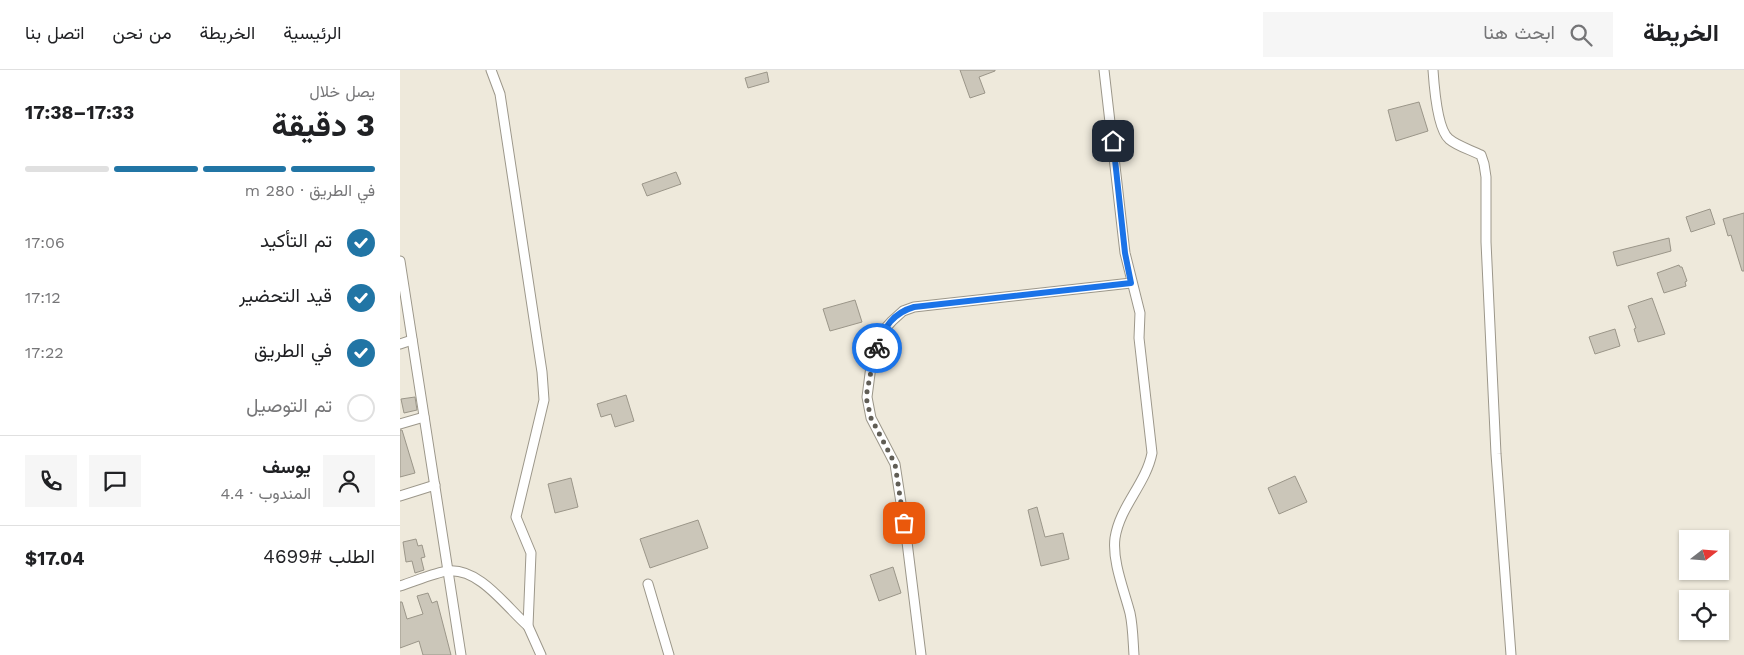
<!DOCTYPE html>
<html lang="ar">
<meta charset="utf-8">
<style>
body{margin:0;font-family:"Work Sans",Vazirmatn,sans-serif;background:#f6f6f6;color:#202124;direction:rtl;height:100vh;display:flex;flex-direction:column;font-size:19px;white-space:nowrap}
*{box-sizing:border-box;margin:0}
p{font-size:16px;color:#757577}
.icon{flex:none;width:28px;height:28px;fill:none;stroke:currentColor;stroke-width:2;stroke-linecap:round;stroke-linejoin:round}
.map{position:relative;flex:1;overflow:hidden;direction:ltr}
.details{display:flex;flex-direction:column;background:#fff;width:400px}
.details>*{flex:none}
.needle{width:32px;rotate:73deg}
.fabs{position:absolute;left:1279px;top:460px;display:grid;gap:10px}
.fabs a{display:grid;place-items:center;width:50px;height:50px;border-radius:0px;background:#fff;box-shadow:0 1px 4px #0004;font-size:25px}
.pin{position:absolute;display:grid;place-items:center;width:42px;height:42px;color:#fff;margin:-21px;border-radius:10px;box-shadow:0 2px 8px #0006}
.courier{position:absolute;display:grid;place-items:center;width:50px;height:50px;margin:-25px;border:4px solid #1a73e8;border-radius:50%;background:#fff;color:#222;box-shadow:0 1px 6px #0007}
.overview em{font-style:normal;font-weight:700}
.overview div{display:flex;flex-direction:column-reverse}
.overview{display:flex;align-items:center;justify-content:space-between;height:85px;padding:0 25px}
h1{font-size:32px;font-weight:700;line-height:38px}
.bar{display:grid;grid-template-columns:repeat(4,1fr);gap:8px 5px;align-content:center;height:60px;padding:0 25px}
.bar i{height:6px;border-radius:4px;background:#e0e0e0}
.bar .active{background:#2175a5}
.bar p{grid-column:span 4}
.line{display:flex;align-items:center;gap:12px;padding:0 25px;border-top:1px solid #e0e0e0}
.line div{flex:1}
.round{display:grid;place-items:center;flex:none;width:52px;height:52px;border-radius:0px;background:#f6f6f6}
ol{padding:0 25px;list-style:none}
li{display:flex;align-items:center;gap:15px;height:55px}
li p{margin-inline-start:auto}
li .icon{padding:5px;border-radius:50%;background:#2175a5;color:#fff;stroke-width:4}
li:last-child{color:#757577}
li i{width:28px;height:28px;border:2px solid #e0e0e0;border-radius:50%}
header{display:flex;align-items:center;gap:30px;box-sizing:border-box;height:70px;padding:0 25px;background:#fff;border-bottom:1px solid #e0e0e0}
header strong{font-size:24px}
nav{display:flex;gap:28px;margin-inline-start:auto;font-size:18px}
.search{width:350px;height:45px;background:#f6f6f6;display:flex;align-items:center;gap:12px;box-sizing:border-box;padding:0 18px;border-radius:0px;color:#757577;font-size:19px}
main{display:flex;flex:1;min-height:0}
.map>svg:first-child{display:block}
.building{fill:#cbc6b9;stroke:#9b9689}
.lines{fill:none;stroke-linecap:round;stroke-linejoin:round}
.minor-casing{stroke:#9c978a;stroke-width:11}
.minor{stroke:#fff;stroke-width:9}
.done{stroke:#605d55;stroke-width:5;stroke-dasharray:0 9}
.route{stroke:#1a73e8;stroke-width:6}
</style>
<header>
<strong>الخريطة</strong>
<div class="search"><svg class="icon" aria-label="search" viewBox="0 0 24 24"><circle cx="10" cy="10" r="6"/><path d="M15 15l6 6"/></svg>ابحث هنا</div>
<nav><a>الرئيسية</a><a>الخريطة</a><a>من نحن</a><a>اتصل بنا</a></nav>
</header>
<main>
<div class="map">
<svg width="1344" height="585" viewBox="0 0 1344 585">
<rect width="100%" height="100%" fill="#eee9db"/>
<g class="building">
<path d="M560,0H595V1L579,7L585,23L570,28Z"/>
<path d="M367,2L369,12L348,18L345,8Z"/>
<path d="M1019,32L1028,61L996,71L988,40Z"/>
<path d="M276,102L281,114L247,126L242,114Z"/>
<path d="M1310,139L1315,154L1291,162L1286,147Z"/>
<path d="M1344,143V201H1342L1331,165L1328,166L1323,149Z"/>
<path d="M1269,168L1271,181L1217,196L1213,182Z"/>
<path d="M1279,195L1280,197H1282L1287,211L1285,212L1286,216L1264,223L1257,203Z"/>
<path d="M1252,228L1265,264L1238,272L1234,259L1236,258L1228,236Z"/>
<path d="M455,230L462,252L430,261L423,239Z"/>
<path d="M1215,259L1220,276L1195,284L1189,267Z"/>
<path d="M226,325L234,351L215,357L211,344L201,347L197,334Z"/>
<path d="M15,327L17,340L4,343L1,329Z"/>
<path d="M0,360H2L15,403L0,407Z"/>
<path d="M895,406L907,432L879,444L868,418Z"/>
<path d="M171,408L178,437L155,443L148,414Z"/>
<path d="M637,437L645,467L663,463L669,489L641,496L628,440Z"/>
<path d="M298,450L308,478L250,498L240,469Z"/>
<path d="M16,469L18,476L22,475L25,487L21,488L24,500L15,503L12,491L6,492L3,472Z"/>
<path d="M493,497L501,523L479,531L470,505Z"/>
<path d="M28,523L32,533L37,531L51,585H23L19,571L0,578V532H2L7,549L23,544L17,526Z"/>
</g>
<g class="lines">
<defs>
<g id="minor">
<path d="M91,0L100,24L142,302L144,330L116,447L131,483L128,556L141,585"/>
<path d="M704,0L725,183L740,243L739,268L752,383C746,414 720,436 715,468C712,491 724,520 730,543C733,557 733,571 734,585"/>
<path d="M1033,0C1034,15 1037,59 1049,69C1057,76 1071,80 1081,85L1084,94L1086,107V172L1096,384L1111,585"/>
<path d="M0,191L61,585"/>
<path d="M0,274L12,270"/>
<path d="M0,354L24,347"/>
<path d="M0,426L35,415"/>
<path d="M248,514L269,585"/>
<path d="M0,516C13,512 36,502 48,501C80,498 106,537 128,556"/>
<path d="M521,585L507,472L495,394L471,348L467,327L471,296L482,262L492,251L503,241L514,237L731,213"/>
</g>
</defs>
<use href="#minor" class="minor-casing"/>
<use href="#minor" class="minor"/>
</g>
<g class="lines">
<path class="done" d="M477,278L472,296L466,327L471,348L495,394L504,453"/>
<path class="route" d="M477,278C484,257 493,243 514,237L731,213L725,183L713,71"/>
</g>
</svg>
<div class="fabs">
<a><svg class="needle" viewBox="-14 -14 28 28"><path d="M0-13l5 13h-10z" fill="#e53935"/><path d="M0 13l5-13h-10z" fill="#757577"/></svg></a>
<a><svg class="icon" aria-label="locate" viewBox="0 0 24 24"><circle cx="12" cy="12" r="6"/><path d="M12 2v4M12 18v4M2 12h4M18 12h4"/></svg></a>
</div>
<div class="pin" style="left:504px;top:453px;background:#ea580c"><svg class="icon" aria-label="bag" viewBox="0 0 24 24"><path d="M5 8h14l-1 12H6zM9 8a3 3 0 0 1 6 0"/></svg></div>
<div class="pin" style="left:713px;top:71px;background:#1f2937"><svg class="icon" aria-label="home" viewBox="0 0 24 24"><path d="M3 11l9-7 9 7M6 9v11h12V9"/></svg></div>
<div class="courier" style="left:477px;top:278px"><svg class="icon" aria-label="bike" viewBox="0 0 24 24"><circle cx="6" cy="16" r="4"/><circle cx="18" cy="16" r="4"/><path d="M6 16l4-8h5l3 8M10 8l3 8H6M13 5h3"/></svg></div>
</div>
<section class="details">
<div class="overview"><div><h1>3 دقيقة</h1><p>يصل خلال</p></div><em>17:33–17:38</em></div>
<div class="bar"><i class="active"></i><i class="active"></i><i class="active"></i><i></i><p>في الطريق · 280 m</p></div>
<ol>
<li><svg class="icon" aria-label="check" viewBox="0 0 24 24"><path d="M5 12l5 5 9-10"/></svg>تم التأكيد<p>17:06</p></li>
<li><svg class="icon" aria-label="check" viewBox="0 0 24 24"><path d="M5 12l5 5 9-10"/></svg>قيد التحضير<p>17:12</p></li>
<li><svg class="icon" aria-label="check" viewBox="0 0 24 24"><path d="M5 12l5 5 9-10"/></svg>في الطريق<p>17:22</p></li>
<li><i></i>تم التوصيل</li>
</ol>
<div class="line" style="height:90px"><a class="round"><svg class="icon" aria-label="person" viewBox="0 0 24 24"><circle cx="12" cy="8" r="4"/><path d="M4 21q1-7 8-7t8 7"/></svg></a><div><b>يوسف</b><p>المندوب · 4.4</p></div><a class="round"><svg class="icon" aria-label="chat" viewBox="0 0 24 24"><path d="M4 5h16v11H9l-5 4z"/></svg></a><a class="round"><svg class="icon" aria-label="phone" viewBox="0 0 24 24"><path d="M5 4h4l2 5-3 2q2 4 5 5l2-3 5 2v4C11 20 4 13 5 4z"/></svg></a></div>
<div class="line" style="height:65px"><div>الطلب #4699</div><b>$17.04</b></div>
</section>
</main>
